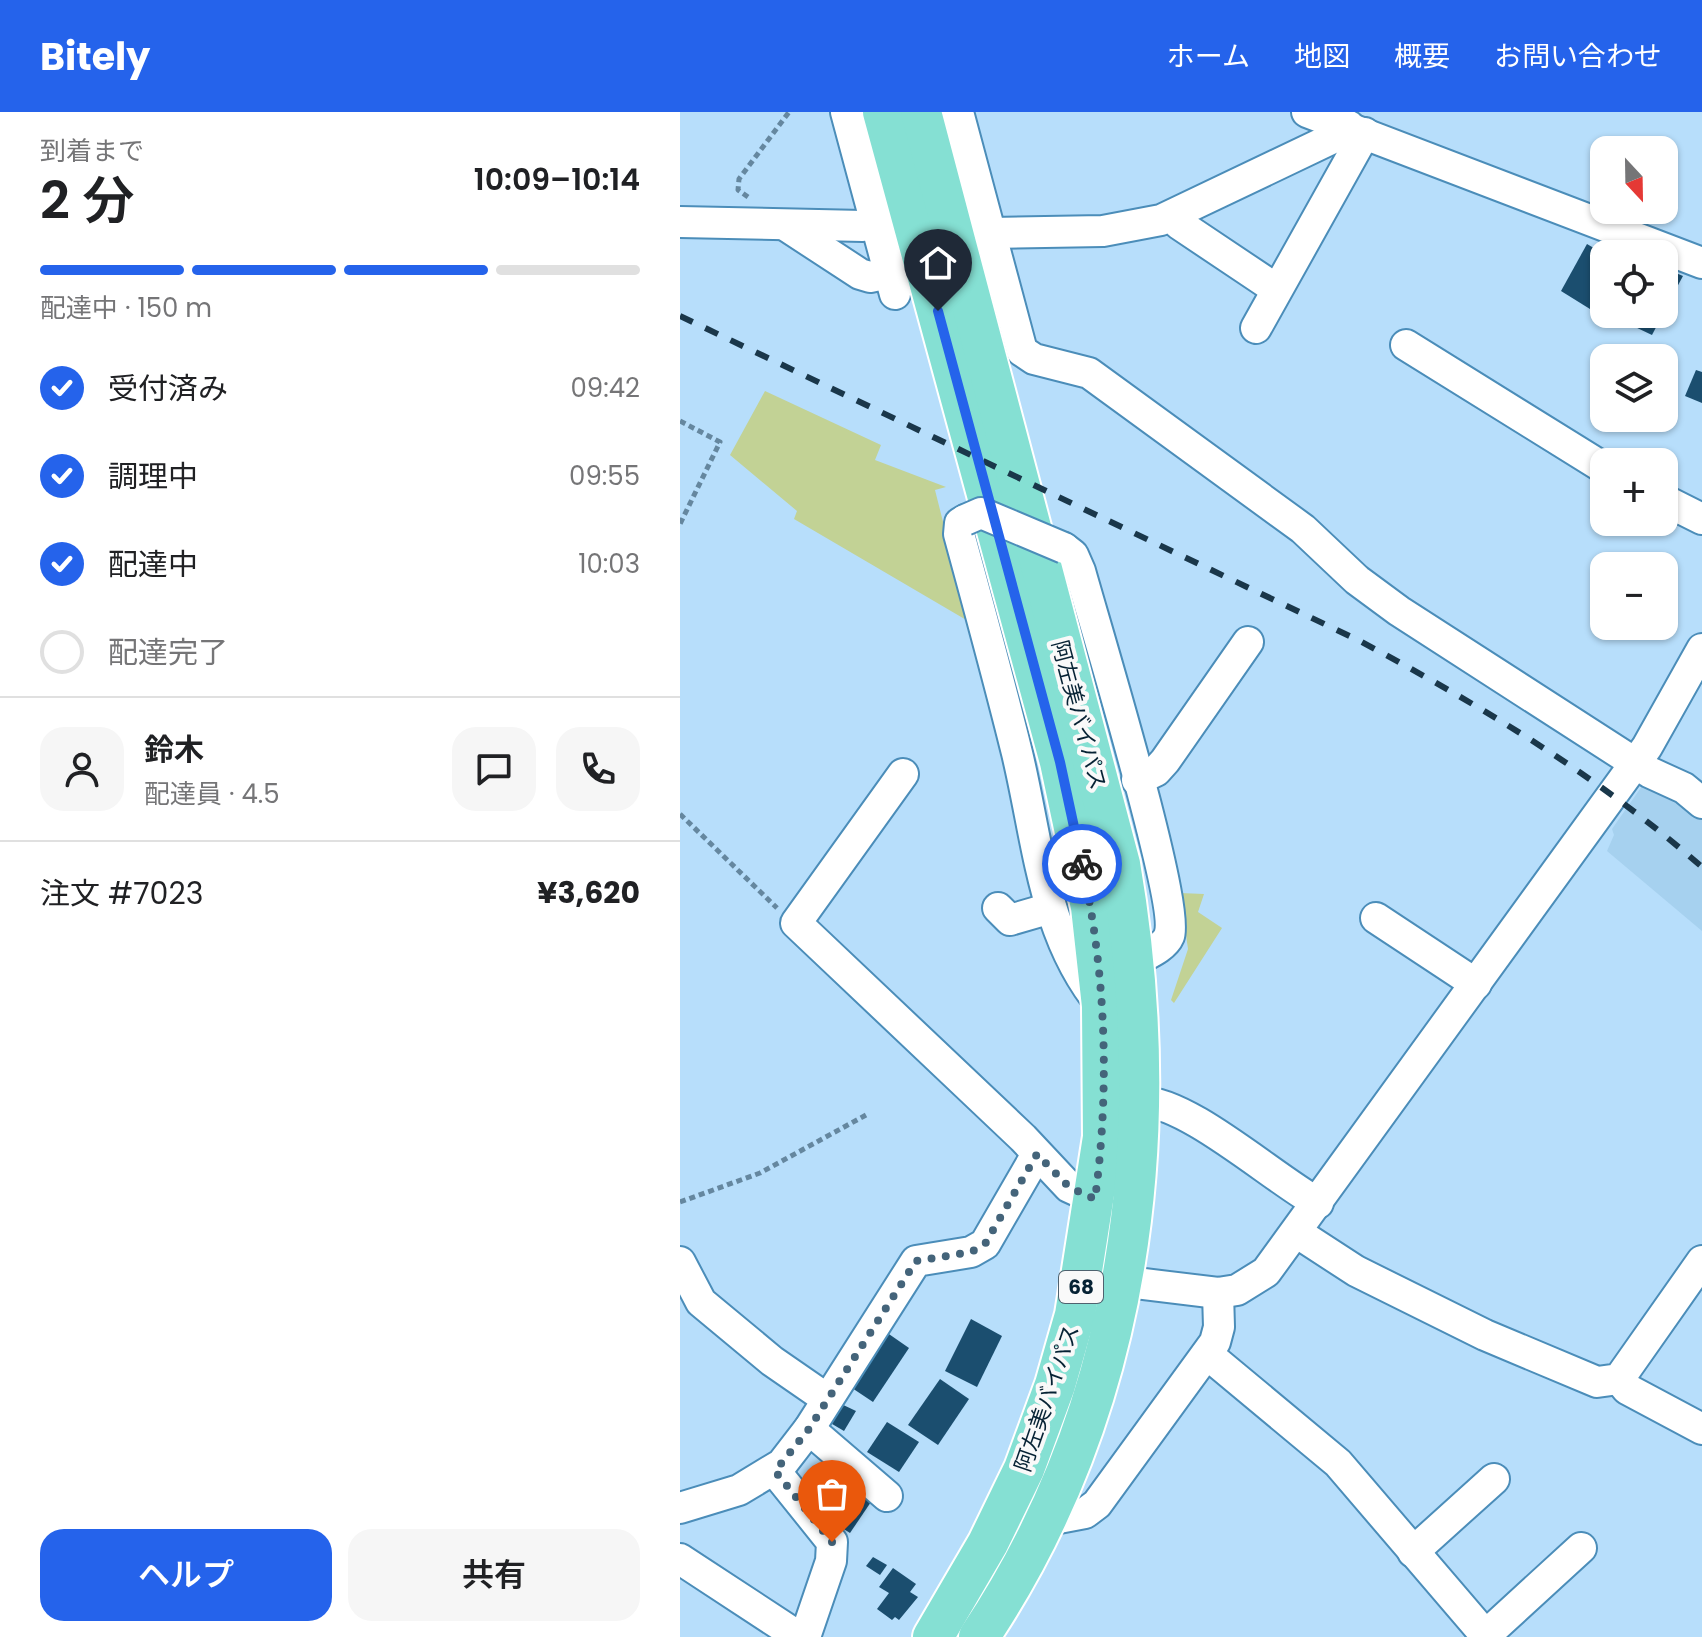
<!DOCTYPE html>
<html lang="ja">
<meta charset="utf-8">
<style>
body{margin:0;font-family:Poppins,"Noto Sans JP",sans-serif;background:#f6f6f6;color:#202124;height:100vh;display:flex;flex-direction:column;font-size:30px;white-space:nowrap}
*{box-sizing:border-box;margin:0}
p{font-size:26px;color:#757577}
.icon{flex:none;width:44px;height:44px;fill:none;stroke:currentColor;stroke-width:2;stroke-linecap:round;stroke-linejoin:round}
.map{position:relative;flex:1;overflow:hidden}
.side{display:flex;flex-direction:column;background:#fff;width:680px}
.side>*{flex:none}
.needle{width:52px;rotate:158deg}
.controls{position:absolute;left:910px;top:24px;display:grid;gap:16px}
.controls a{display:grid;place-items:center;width:88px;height:88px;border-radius:16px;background:#fff;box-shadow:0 2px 6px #0004;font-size:40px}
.pin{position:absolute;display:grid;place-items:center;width:68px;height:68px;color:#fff;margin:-82px -34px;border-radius:50% 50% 50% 0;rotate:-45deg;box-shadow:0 0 8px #0007}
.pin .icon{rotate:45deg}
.courier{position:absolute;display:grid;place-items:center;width:80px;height:80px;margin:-40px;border:6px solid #2563eb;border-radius:50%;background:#fff;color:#222;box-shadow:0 2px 10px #0007}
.head em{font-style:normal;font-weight:600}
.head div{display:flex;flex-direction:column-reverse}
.head{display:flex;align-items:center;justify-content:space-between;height:136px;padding:0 40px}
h1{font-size:52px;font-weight:600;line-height:60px}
.bar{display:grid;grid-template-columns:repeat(4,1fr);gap:12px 8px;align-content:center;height:96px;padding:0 40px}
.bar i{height:10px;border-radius:6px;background:#e0e0e0}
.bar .active{background:#2563eb}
.bar p{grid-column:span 4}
.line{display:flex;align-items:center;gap:20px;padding:0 40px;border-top:2px solid #e0e0e0}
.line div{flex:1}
.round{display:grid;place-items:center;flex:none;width:84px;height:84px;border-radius:24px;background:#f6f6f6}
ol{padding:0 40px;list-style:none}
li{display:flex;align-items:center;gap:24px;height:88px}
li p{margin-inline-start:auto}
li .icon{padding:8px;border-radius:50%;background:#2563eb;color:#fff;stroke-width:4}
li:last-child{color:#757577}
li i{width:44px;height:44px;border:4px solid #e0e0e0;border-radius:50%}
.primary-button{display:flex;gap:16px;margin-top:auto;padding:16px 40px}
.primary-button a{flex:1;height:92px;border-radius:24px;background:#2563eb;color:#fff;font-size:32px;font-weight:600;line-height:92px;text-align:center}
.primary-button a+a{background:#f6f6f6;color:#202124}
header{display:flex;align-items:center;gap:48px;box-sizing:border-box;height:112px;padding:0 40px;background:#2563eb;color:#fff}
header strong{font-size:38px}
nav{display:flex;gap:44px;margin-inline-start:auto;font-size:28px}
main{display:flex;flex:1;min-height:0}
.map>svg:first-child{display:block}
.built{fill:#a6d1ef}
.green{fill:#c2d295}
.building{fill:#1b4e6f}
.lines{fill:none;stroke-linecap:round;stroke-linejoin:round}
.minor-casing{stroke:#4b8db9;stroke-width:34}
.major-casing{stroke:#fff;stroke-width:44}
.path{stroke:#65879f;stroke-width:5;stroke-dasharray:6 4;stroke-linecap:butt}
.minor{stroke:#fff;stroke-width:30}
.major{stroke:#85e0d3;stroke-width:40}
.rail{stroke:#1a374a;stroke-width:6;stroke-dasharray:14 14;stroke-linecap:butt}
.minor-bridge-casing{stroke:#4b8db9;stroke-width:34;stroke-linecap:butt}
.minor-bridge{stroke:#fff;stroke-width:30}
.done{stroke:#44647a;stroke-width:8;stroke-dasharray:0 14.4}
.route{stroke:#2563eb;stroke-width:10}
.labels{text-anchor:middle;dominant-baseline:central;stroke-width:8;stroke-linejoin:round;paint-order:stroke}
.shield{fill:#f9f9f9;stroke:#4f626f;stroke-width:2}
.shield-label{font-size:20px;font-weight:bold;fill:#062234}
.street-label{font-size:22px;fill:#062234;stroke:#f9f9f9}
</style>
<header>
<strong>Bitely</strong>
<nav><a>ホーム</a><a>地図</a><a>概要</a><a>お問い合わせ</a></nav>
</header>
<main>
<section class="side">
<div class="head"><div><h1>2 分</h1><p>到着まで</p></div><em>10:09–10:14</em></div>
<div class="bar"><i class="active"></i><i class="active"></i><i class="active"></i><i></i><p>配達中 · 150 m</p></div>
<ol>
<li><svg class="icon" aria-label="check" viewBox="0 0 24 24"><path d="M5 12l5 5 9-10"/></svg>受付済み<p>09:42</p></li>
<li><svg class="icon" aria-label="check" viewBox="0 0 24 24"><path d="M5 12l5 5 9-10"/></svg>調理中<p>09:55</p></li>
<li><svg class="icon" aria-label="check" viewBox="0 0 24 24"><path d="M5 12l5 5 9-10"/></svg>配達中<p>10:03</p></li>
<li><i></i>配達完了</li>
</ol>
<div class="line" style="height:144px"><a class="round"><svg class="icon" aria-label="person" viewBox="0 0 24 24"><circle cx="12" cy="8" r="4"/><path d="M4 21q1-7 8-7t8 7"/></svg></a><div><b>鈴木</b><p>配達員 · 4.5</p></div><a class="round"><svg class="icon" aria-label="chat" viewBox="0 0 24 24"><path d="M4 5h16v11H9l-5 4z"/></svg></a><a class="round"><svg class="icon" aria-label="phone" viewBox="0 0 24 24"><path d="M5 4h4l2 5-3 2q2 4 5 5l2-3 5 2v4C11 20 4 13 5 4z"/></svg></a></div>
<div class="line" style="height:104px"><div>注文 #7023</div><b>¥3,620</b></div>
<div class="primary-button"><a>ヘルプ</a><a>共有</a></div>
</section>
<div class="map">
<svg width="1022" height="1525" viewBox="0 0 1022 1525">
<rect width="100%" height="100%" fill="#b7defb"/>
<path class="built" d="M967,667L1022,700V819L927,739L934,723L932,717Z"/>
<g class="green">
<path d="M85,279L201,333L195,348L266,375L255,378L288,509L114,407L117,399L50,343Z"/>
<path d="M500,781L524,782L518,800L542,816L494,891L491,888L508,837Z"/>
</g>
<g class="building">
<path d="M907,132L924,142V191L918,202L881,179Z"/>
<path d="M984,156L1003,164L984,199Z"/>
<path d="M935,202H983L972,223L934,205Z"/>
<path d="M1016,258L1022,260V291L1005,284Z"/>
<path d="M291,1207L322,1224L297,1275L265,1259Z"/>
<path d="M206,1220L229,1236L193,1290L169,1274Z"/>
<path d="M260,1267L289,1287L258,1333L228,1313Z"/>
<path d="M157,1290L176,1299L164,1319L147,1309Z"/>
<path d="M207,1310L239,1330L219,1360L187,1340Z"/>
<path d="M168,1370L193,1387L170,1421L145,1405Z"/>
<path d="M193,1445L207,1453L200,1463L186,1454Z"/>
<path d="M213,1456L236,1472L230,1480L238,1485L219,1508L215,1505L212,1508L197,1497L209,1481L199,1475Z"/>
</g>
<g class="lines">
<defs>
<g id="minor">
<path d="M166,0L215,182"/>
<path d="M278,0L342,239L354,247L409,261L623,417L677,468L719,499L969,660L1004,676L1022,691"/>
<path d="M627,0L1022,151"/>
<path d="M495,103L499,112L596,177"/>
<path d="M0,110L183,114L195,111"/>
<path d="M105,113L180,162L190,165L209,161"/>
<path d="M311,121L423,119L481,108L653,26L669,14"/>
<path d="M576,216L685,21"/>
<path d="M726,233L924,356"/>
<path d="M984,388L1022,407"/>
<path d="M285,408L280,411L279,422C299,495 319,568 337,641C358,728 363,824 422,894"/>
<path d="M384,436L393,443L400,459C414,510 501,794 489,824C484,836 465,843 455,849"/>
<path d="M223,662L116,811L343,1026L389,1075L415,1087"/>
<path d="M457,668L476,659L485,649L568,530"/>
<path d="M318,796L330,808L371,796"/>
<path d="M696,806L796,872"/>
<path d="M461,990C506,988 594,1067 638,1091"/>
<path d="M616,1120L676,1159L805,1223L917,1270L939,1267L1022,1149"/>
<path d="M0,1150L21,1190L92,1249L147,1287"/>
<path d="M423,1167L538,1181L557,1178L586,1160L967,635L1022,537"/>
<path d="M527,1242L658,1351L807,1525"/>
<path d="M939,1267L947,1277L1022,1317"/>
<path d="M129,1317L207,1384"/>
<path d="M95,1359L152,1430L151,1449L125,1525"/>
<path d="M0,1396L59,1378L102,1352L129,1317L236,1149L291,1140L305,1132L357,1042"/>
<path d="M363,1409L405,1401L417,1392L535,1230L539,1215L538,1181"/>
<path d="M733,1440L814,1367"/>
<path d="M0,1447L119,1525"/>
<path d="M806,1523L901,1436"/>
</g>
<g id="major">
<path d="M203,0L380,650L411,795L422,894L423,1025L395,1203L375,1273L344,1357L308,1431L253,1525"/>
<path d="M241,0L440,752C486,1020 453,1295 299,1525"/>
</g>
</defs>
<use href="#minor" class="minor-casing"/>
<use href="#major" class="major-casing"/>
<g class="path">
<path d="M68,85L58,78L59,67L109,0"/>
<path d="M0,309L40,330L0,412"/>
<path d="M0,702L97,796"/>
<path d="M0,1090L80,1061L186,1003"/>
</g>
<use href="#minor" class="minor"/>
<use href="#major" class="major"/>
<path class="rail" d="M0,204L680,529C803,595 917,663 1022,755"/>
<defs>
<path id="minor-bridge" d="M285,408L301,401L384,436"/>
</defs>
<use href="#minor-bridge" class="minor-bridge-casing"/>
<use href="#minor-bridge" class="minor-bridge"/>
</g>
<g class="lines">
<path class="done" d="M152,1430L95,1359L129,1317L236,1149L291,1140L305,1132L357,1042L389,1075L415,1087C430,975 426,862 402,752"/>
<path class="route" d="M258,199L380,650L402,752"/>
</g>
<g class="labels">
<rect class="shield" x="379" y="1159" width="44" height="32" rx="6"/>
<g class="shield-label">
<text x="401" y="1175">68</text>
</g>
<g class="street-label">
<text transform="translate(399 603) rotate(75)">阿左美バイパス</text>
<text transform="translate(367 1286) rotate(-71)">阿左美バイパス</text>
</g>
</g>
</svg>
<div class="controls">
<a><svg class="needle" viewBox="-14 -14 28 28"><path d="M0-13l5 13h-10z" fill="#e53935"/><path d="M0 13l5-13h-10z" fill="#757577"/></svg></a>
<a><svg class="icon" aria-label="locate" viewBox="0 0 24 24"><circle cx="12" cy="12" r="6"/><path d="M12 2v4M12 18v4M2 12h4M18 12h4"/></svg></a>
<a><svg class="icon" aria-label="layers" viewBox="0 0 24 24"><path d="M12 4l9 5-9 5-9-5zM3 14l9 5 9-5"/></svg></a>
<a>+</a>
<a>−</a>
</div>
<div class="pin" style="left:152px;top:1430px;background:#ea580c"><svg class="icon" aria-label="bag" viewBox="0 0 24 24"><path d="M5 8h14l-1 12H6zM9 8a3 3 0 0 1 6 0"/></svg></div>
<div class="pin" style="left:258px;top:199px;background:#1f2937"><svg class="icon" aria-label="home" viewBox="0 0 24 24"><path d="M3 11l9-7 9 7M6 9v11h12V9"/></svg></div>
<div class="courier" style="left:402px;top:752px"><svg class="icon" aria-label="bike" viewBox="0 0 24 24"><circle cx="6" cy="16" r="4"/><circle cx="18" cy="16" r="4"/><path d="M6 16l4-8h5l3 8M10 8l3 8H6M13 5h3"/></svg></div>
</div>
</main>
